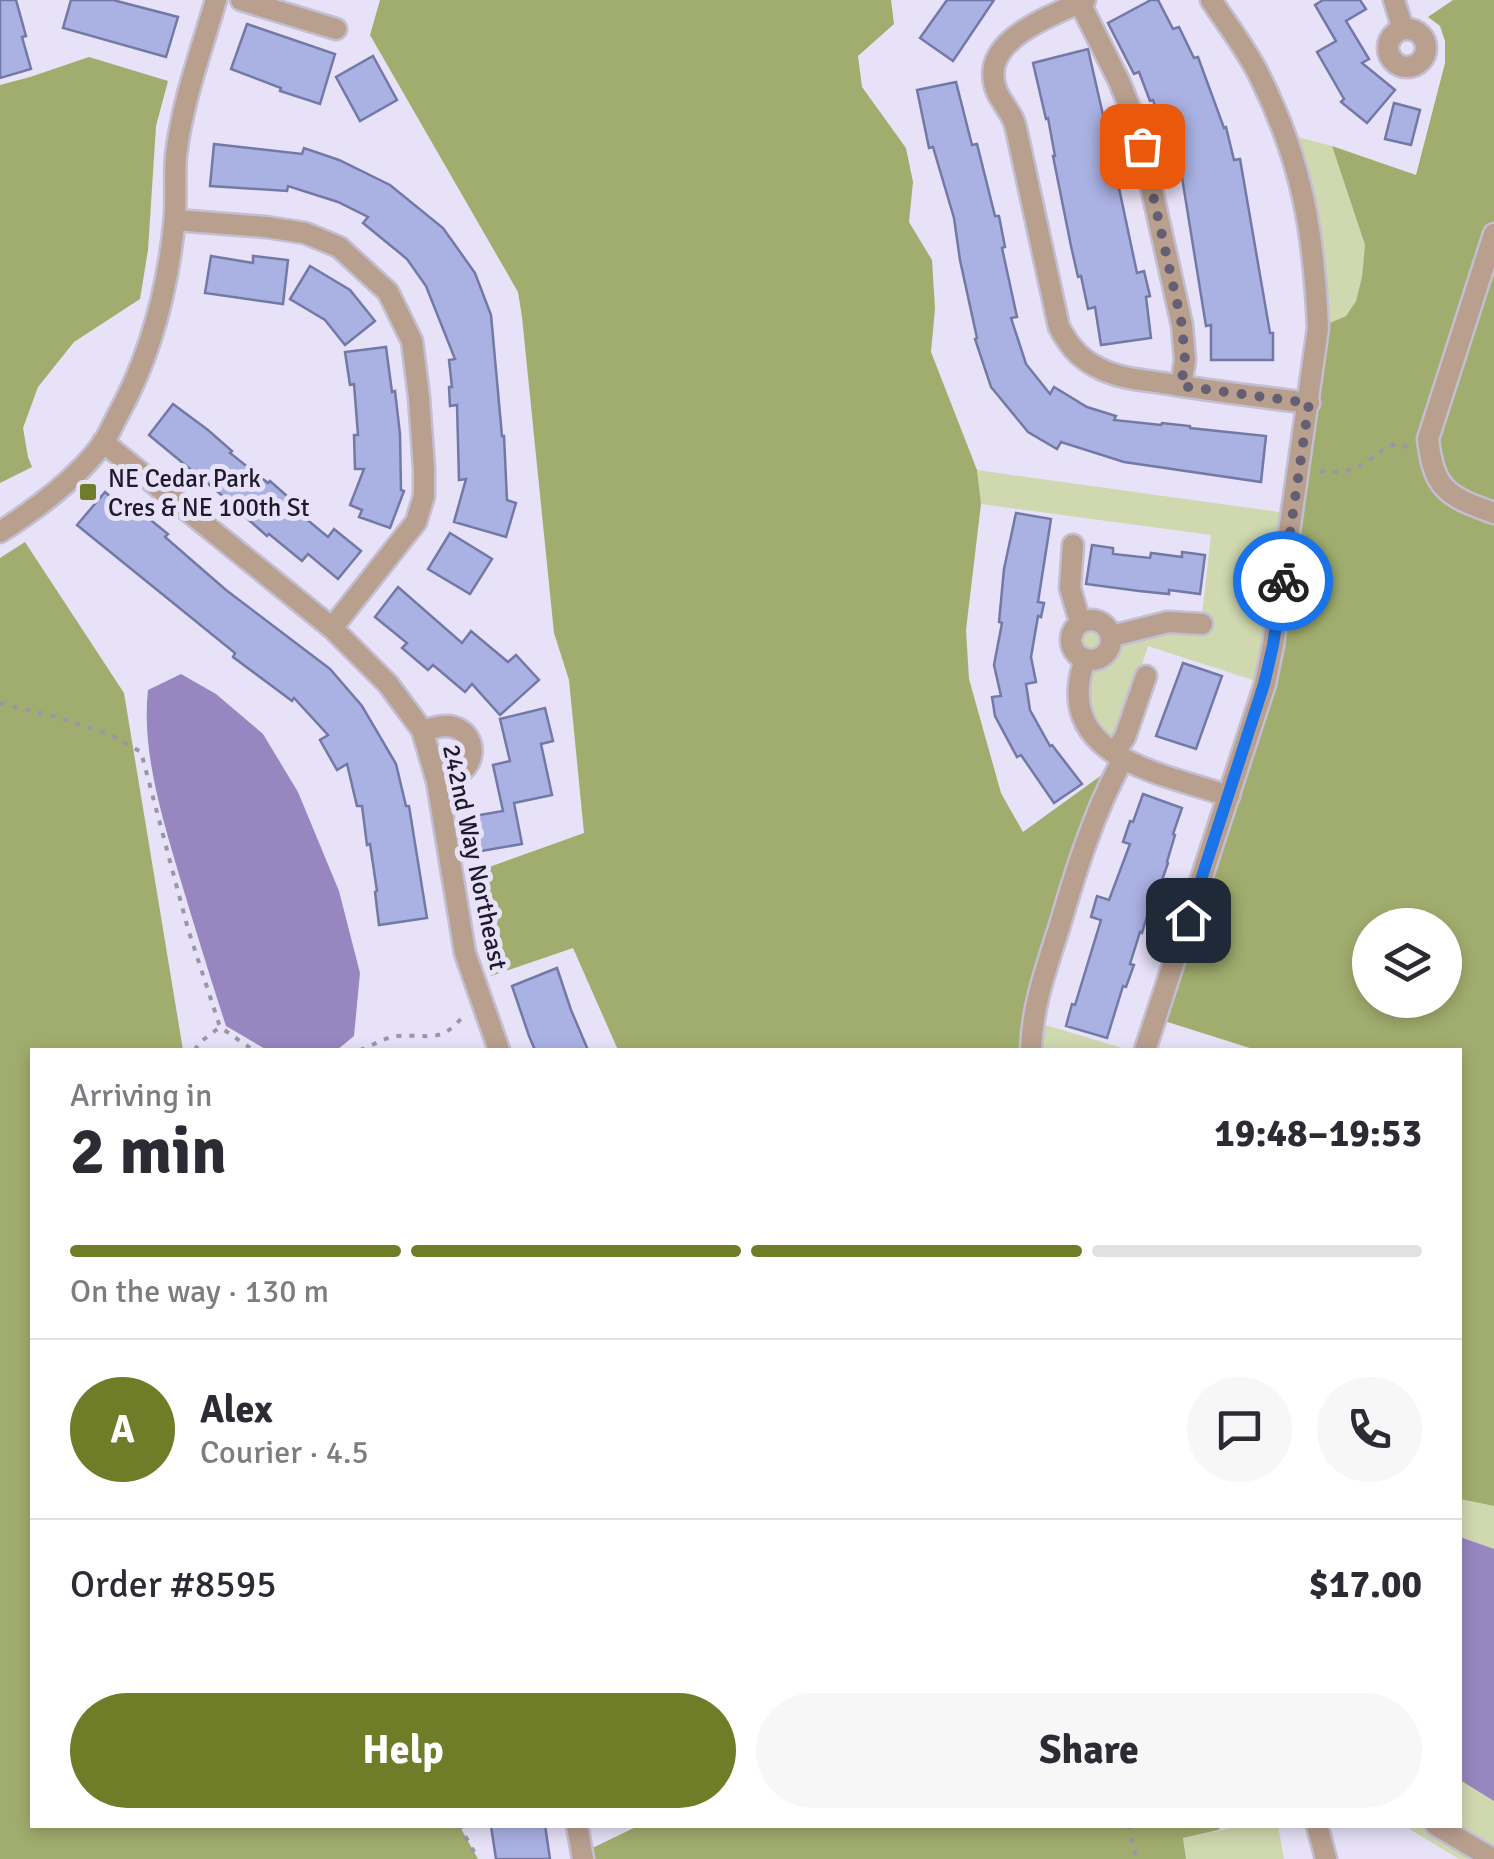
<!DOCTYPE html>
<meta charset="utf-8">
<style>
body{margin:0;font-family:Signika,sans-serif;background:#f7f7f7;color:#2b2b33;height:100vh;display:flex;flex-direction:column;font-size:38px;white-space:nowrap}
*{box-sizing:border-box;margin:0}
p{font-size:32px;color:#7c7c81}
.icon{flex:none;width:55px;height:55px;fill:none;stroke:currentColor;stroke-width:2;stroke-linecap:round;stroke-linejoin:round}
.map{position:relative;flex:1;overflow:hidden}
.panel{position:absolute;left:30px;top:1048px;width:1432px;height:780px;display:flex;flex-direction:column;background:#fff;border-radius:0px;box-shadow:0 5px 15px #0003}
.panel>*{flex:none}
.fabs{position:absolute;left:1352px;top:908px;display:grid;gap:20px}
.fabs a{display:grid;place-items:center;width:110px;height:110px;border-radius:50%;background:#fff;box-shadow:0 5px 15px #0003;font-size:50px}
.pin{position:absolute;display:grid;place-items:center;width:85px;height:85px;color:#fff;margin:-42px;border-radius:20px;box-shadow:0 5px 15px #0006}
.courier{position:absolute;display:grid;place-items:center;width:100px;height:100px;margin:-50px;border:8px solid #1a73e8;border-radius:50%;background:#fff;color:#222;box-shadow:0 2px 12px #0007}
.overview em{font-style:normal;font-weight:700}
.overview div{display:flex;flex-direction:column-reverse}
.overview{display:flex;align-items:center;justify-content:space-between;height:170px;padding:0 40px}
h1{font-size:65px;font-weight:700;line-height:75px}
.bar{display:grid;grid-template-columns:repeat(4,1fr);gap:15px 10px;align-content:center;height:120px;padding:0 40px}
.bar i{height:12px;border-radius:8px;background:#e1e1e2}
.bar .selected{background:#6f7c28}
.bar p{grid-column:span 4}
.line{display:flex;align-items:center;gap:25px;padding:0 40px;border-top:2px solid #e1e1e2}
.line div{flex:1}
.round{display:grid;place-items:center;flex:none;width:105px;height:105px;border-radius:52px;background:#f7f7f7}
.button{display:flex;gap:20px;margin-top:auto;padding:20px 40px}
.button a{flex:1;height:115px;border-radius:60px;background:#6f7c28;color:#fff;font-size:40px;font-weight:700;line-height:115px;text-align:center}
.button a+a{background:#f7f7f7;color:#2b2b33}
.map>svg:first-child{display:block}
.green{fill:#cfd8af}
.forest{fill:#a1ad6e;fill-rule:evenodd}
.water{fill:#9786c0}
.building{fill:#aab2e3;stroke:#7379a7;stroke-width:2.5}
.lines{fill:none;stroke-linecap:round;stroke-linejoin:round}
.minor-casing{stroke:#c3bed2;stroke-width:25}
.path{stroke:#9b95aa;stroke-width:4;stroke-dasharray:5 8;stroke-linecap:butt}
.minor{stroke:#b89f8e;stroke-width:20}
.done{stroke:#655f73;stroke-width:10;stroke-dasharray:0 18}
.route{stroke:#1a73e8;stroke-width:12}
.poi-dot{fill:#6f7c28;stroke:#e7e2f7;stroke-width:4}
.labels{text-anchor:middle;dominant-baseline:central;stroke-width:10;stroke-linejoin:round;paint-order:stroke}
.poi-label{font-size:25px;fill:#1f192c;stroke:#e7e2f7;text-anchor:start}
.street-label{font-size:25px;fill:#1f192c;stroke:#e7e2f7}
</style>
<div class="map">
<svg width="1494" height="1859" viewBox="0 0 1494 1859">
<rect width="100%" height="100%" fill="#e7e2f7"/>
<g class="green">
<path d="M1286,134L1332,146L1365,245L1362,277L1356,301L1346,316L1318,328Z"/>
<path d="M977,470L1293,514L1265,684L1148,646L1114,753L1085,721L1078,655L1073,650L1071,638L1076,626L1087,620L1100,621L1109,630L1201,624L1211,535L981,504Z"/>
<path d="M1032,1021L1129,1050H1031Z"/>
<path d="M1460,1499L1494,1506V1859H1459L1403,1825H1460Z"/>
<path d="M1246,1825H1278L1284,1859H1186L1183,1838Z"/>
</g>
<g class="forest">
<path d="M380,0H891L894,24L858,56L862,87L906,148L913,182L909,222L932,260L935,309L931,352L977,470L981,504L966,630L969,679L1001,793L1023,832L1110,769L1031,1050H618L573,948L491,976L482,950L470,874L584,833L569,680L554,633L522,317L518,292L370,35Z"/>
<path d="M1453,0H1494V1506L1460,1499V1050H1256L1155,1018L1265,684L1318,328L1346,316L1356,301L1362,277L1365,245L1332,146L1416,175L1445,63V41L1440,26L1428,17ZM1370,925H1445V1000H1370Z"/>
<path d="M89,57L168,81L156,126L148,250L140,299L74,342L38,387L23,428L28,457L32,467L0,483V85L30,77Z"/>
<path d="M25,542L124,693L183,1050H32V1825H459L478,1859H0V558Z"/>
<path d="M640,1825H1223L1218,1830L1183,1838L1186,1859H583L582,1853Z"/>
</g>
<g class="water">
<path d="M181,674L216,694L263,734L298,792L339,891L360,973L354,1036L337,1050H267L226,1026C210,977 195,928 180,878C163,820 141,751 148,690Z"/>
<path d="M1460,1537L1494,1549V1801L1460,1780Z"/>
</g>
<g class="building">
<path d="M0,0H16L26,36L22,37L31,69L0,78Z"/>
<path d="M71,0H113L178,17L166,57L63,28Z"/>
<path d="M947,0H994L953,61L920,38Z"/>
<path d="M1151,0H1158L1173,29L1179,27L1194,58L1198,57L1224,128L1226,127L1234,160L1240,159L1270,333H1273V360H1211V325L1206,326L1180,165L1176,166L1168,130L1163,132L1153,100L1150,101L1139,72L1134,74L1108,23Z"/>
<path d="M1323,0H1360L1366,9L1346,21L1369,59L1362,63L1395,90L1367,123L1341,102L1344,99L1317,52L1336,41L1315,5Z"/>
<path d="M247,24L335,54L320,104L280,91L281,88L231,69Z"/>
<path d="M1088,49L1103,115L1107,114L1112,141H1109L1137,273L1144,271L1150,296L1146,297L1151,338L1101,345L1095,307L1088,309L1081,276L1078,277L1071,246L1053,156H1055L1048,118L1046,119L1033,63Z"/>
<path d="M373,56L397,100L360,121L336,77Z"/>
<path d="M956,82L972,145L977,144L995,216H999L1005,247L1002,248L1017,317L1011,318L1026,364L1050,394L1054,387L1087,407L1116,416L1114,420L1161,425L1162,423L1190,426V428L1266,436L1261,482L1124,462L1061,442L1057,449L1028,432L991,387L975,339L977,338L960,260L954,218L933,147L929,148L917,90Z"/>
<path d="M1394,103L1420,110L1411,145L1385,139Z"/>
<path d="M214,144L302,154L304,148L339,160L390,185L443,228L475,273L491,315L502,436H504L507,500L516,503L506,537L454,522L466,479L459,480L457,405L450,406L449,387H452L449,360L455,359L426,286L407,259L363,223L368,217L338,202L288,186L287,191L210,186Z"/>
<path d="M211,256L253,263V256L288,260L283,304L205,293Z"/>
<path d="M310,266L350,290L375,321L345,345L325,320L290,299Z"/>
<path d="M386,347L392,392L395,391L400,434L401,490L404,491L390,528L359,517L362,510L350,505L364,469H355L354,435H358L354,384L350,385L345,352Z"/>
<path d="M173,404L208,430L232,451L230,453L268,483L270,481L296,504L293,508L328,537L334,529L361,551L338,579L308,554L302,561L269,534L267,536L241,513L242,512L149,435Z"/>
<path d="M105,492L136,519L142,513L168,534L165,537L226,590L330,669L362,706L396,764L406,806H409L427,918L379,925L375,892L377,891L370,844L367,845L362,806H357L347,764L337,770L320,740L328,735L294,698L292,701L233,657L235,653L77,525Z"/>
<path d="M1016,513L1051,519L1038,602L1044,603L1041,617L1038,616L1031,657L1036,682L1026,684L1030,710L1050,746L1052,745L1082,784L1054,803L1021,755L1017,757L995,716L992,697L1001,696L994,665L1002,623L999,622L1004,569Z"/>
<path d="M450,533L492,559L470,594L428,569Z"/>
<path d="M1092,545L1113,548V554L1150,558L1151,553L1182,557V552L1205,555L1200,594L1169,590V594L1139,591L1086,584Z"/>
<path d="M398,587L462,643L471,631L508,662L516,655L539,680L500,715L472,684L465,692L433,665L428,670L402,648L407,643L375,617Z"/>
<path d="M1183,663L1222,676L1196,749L1156,736Z"/>
<path d="M545,708L553,741L541,744L552,795L514,803L522,844L481,851L474,816L503,811L493,765L510,761L500,719Z"/>
<path d="M1143,794L1182,808L1173,834L1175,835L1167,862L1168,863L1161,883L1157,882L1142,933L1140,932L1130,964L1134,965L1126,987L1123,986L1107,1038L1066,1026L1072,1004L1075,1005L1101,920L1091,917L1097,896L1109,900L1130,844L1123,842L1130,821L1133,822Z"/>
<path d="M557,968L571,1010L588,1050H535L529,1036L512,986Z"/>
<path d="M500,1825H545L550,1859H496L491,1826Z"/>
</g>
<g class="lines">
<defs>
<g id="minor">
<path d="M241,0L336,29"/>
<path d="M1085,0C1051,17 976,40 997,92C1001,101 1008,109 1013,119C1016,126 1017,134 1019,142L1059,327C1068,344 1078,357 1095,366C1115,378 1141,380 1163,383C1211,391 1260,397 1309,403"/>
<path d="M1394,0L1403,29"/>
<path d="M1080,3L1119,81L1138,128L1182,325L1185,360L1181,386"/>
<circle cx="1407" cy="48" r="19"/>
<path d="M175,220L266,227L305,233L339,247L388,292L412,341L419,397L424,469V496L416,522L332,628"/>
<path d="M1494,234L1428,439C1434,490 1447,496 1494,513"/>
<path d="M103,442L332,628L388,684L422,730L437,781L465,953L499,1050"/>
<path d="M0,532C35,510 79,477 104,442C109,434 113,424 118,415C151,355 167,293 174,225C177,202 174,179 176,156C182,103 201,51 216,0"/>
<path d="M1073,545L1070,588L1080,622"/>
<circle cx="1091" cy="640" r="20"/>
<path d="M1112,636L1168,622L1202,624"/>
<path d="M1085,659C1051,757 1160,773 1229,796"/>
<path d="M422,730C430,729 439,726 446,726C468,726 479,749 466,767C459,775 447,778 437,781"/>
<path d="M1114,753L1125,737L1146,676"/>
<path d="M1031,1050C1032,1007 1046,969 1059,928C1076,870 1094,812 1123,759"/>
<path d="M1145,1050L1265,684L1273,645L1318,328C1314,235 1303,164 1261,79C1248,51 1228,26 1211,0"/>
<path d="M577,1825L583,1859"/>
<path d="M1317,1825L1326,1859"/>
<path d="M1436,1825L1493,1859"/>
</g>
</defs>
<use href="#minor" class="minor-casing"/>
<g class="path">
<path d="M1320,471C1353,476 1364,464 1389,445L1411,447"/>
<path d="M0,703L57,717L111,735L141,752L188,929L220,1027L253,1050"/>
<path d="M195,1050L199,1043L220,1027"/>
<path d="M360,1050C372,1046 387,1036 398,1036C431,1034 441,1044 464,1015"/>
<path d="M459,1825L478,1859"/>
<path d="M1129,1825L1136,1859"/>
</g>
<use href="#minor" class="minor"/>
</g>
<g class="lines">
<path class="done" d="M1142,146L1182,325L1185,360L1181,386L1309,403L1283,581"/>
<path class="route" d="M1188,920L1264,684L1273,645L1283,581"/>
</g>
<rect class="poi-dot" x="78" y="482" width="20" height="20" rx="5"/>
<g class="labels">
<g class="poi-label">
<text x="108" y="478">NE Cedar Park<tspan x="108" dy="29">Cres &amp; NE 100th St</tspan></text>
</g>
<g class="street-label">
<text transform="translate(475 857) rotate(78)">242nd Way Northeast</text>
</g>
</g>
</svg>
<div class="fabs">
<a><svg class="icon" aria-label="layers" viewBox="0 0 24 24"><path d="M12 4l9 5-9 5-9-5zM3 14l9 5 9-5"/></svg></a>
</div>
<div class="pin" style="left:1142px;top:146px;background:#ea580c"><svg class="icon" aria-label="bag" viewBox="0 0 24 24"><path d="M5 8h14l-1 12H6zM9 8a3 3 0 0 1 6 0"/></svg></div>
<div class="pin" style="left:1188px;top:920px;background:#1f2937"><svg class="icon" aria-label="home" viewBox="0 0 24 24"><path d="M3 11l9-7 9 7M6 9v11h12V9"/></svg></div>
<div class="courier" style="left:1283px;top:581px"><svg class="icon" aria-label="bike" viewBox="0 0 24 24"><circle cx="6" cy="16" r="4"/><circle cx="18" cy="16" r="4"/><path d="M6 16l4-8h5l3 8M10 8l3 8H6M13 5h3"/></svg></div>
<section class="panel">
<div class="overview"><div><h1>2 min</h1><p>Arriving in</p></div><em>19:48–19:53</em></div>
<div class="bar"><i class="selected"></i><i class="selected"></i><i class="selected"></i><i></i><p>On the way · 130 m</p></div>
<div class="line" style="height:180px"><b class="round" style="background:#6f7c28;color:#fff">A</b><div><b>Alex</b><p>Courier · 4.5</p></div><a class="round"><svg class="icon" aria-label="chat" viewBox="0 0 24 24"><path d="M4 5h16v11H9l-5 4z"/></svg></a><a class="round"><svg class="icon" aria-label="phone" viewBox="0 0 24 24"><path d="M5 4h4l2 5-3 2q2 4 5 5l2-3 5 2v4C11 20 4 13 5 4z"/></svg></a></div>
<div class="line" style="height:130px"><div>Order #8595</div><b>$17.00</b></div>
<div class="button"><a>Help</a><a>Share</a></div>
</section>
</div>
